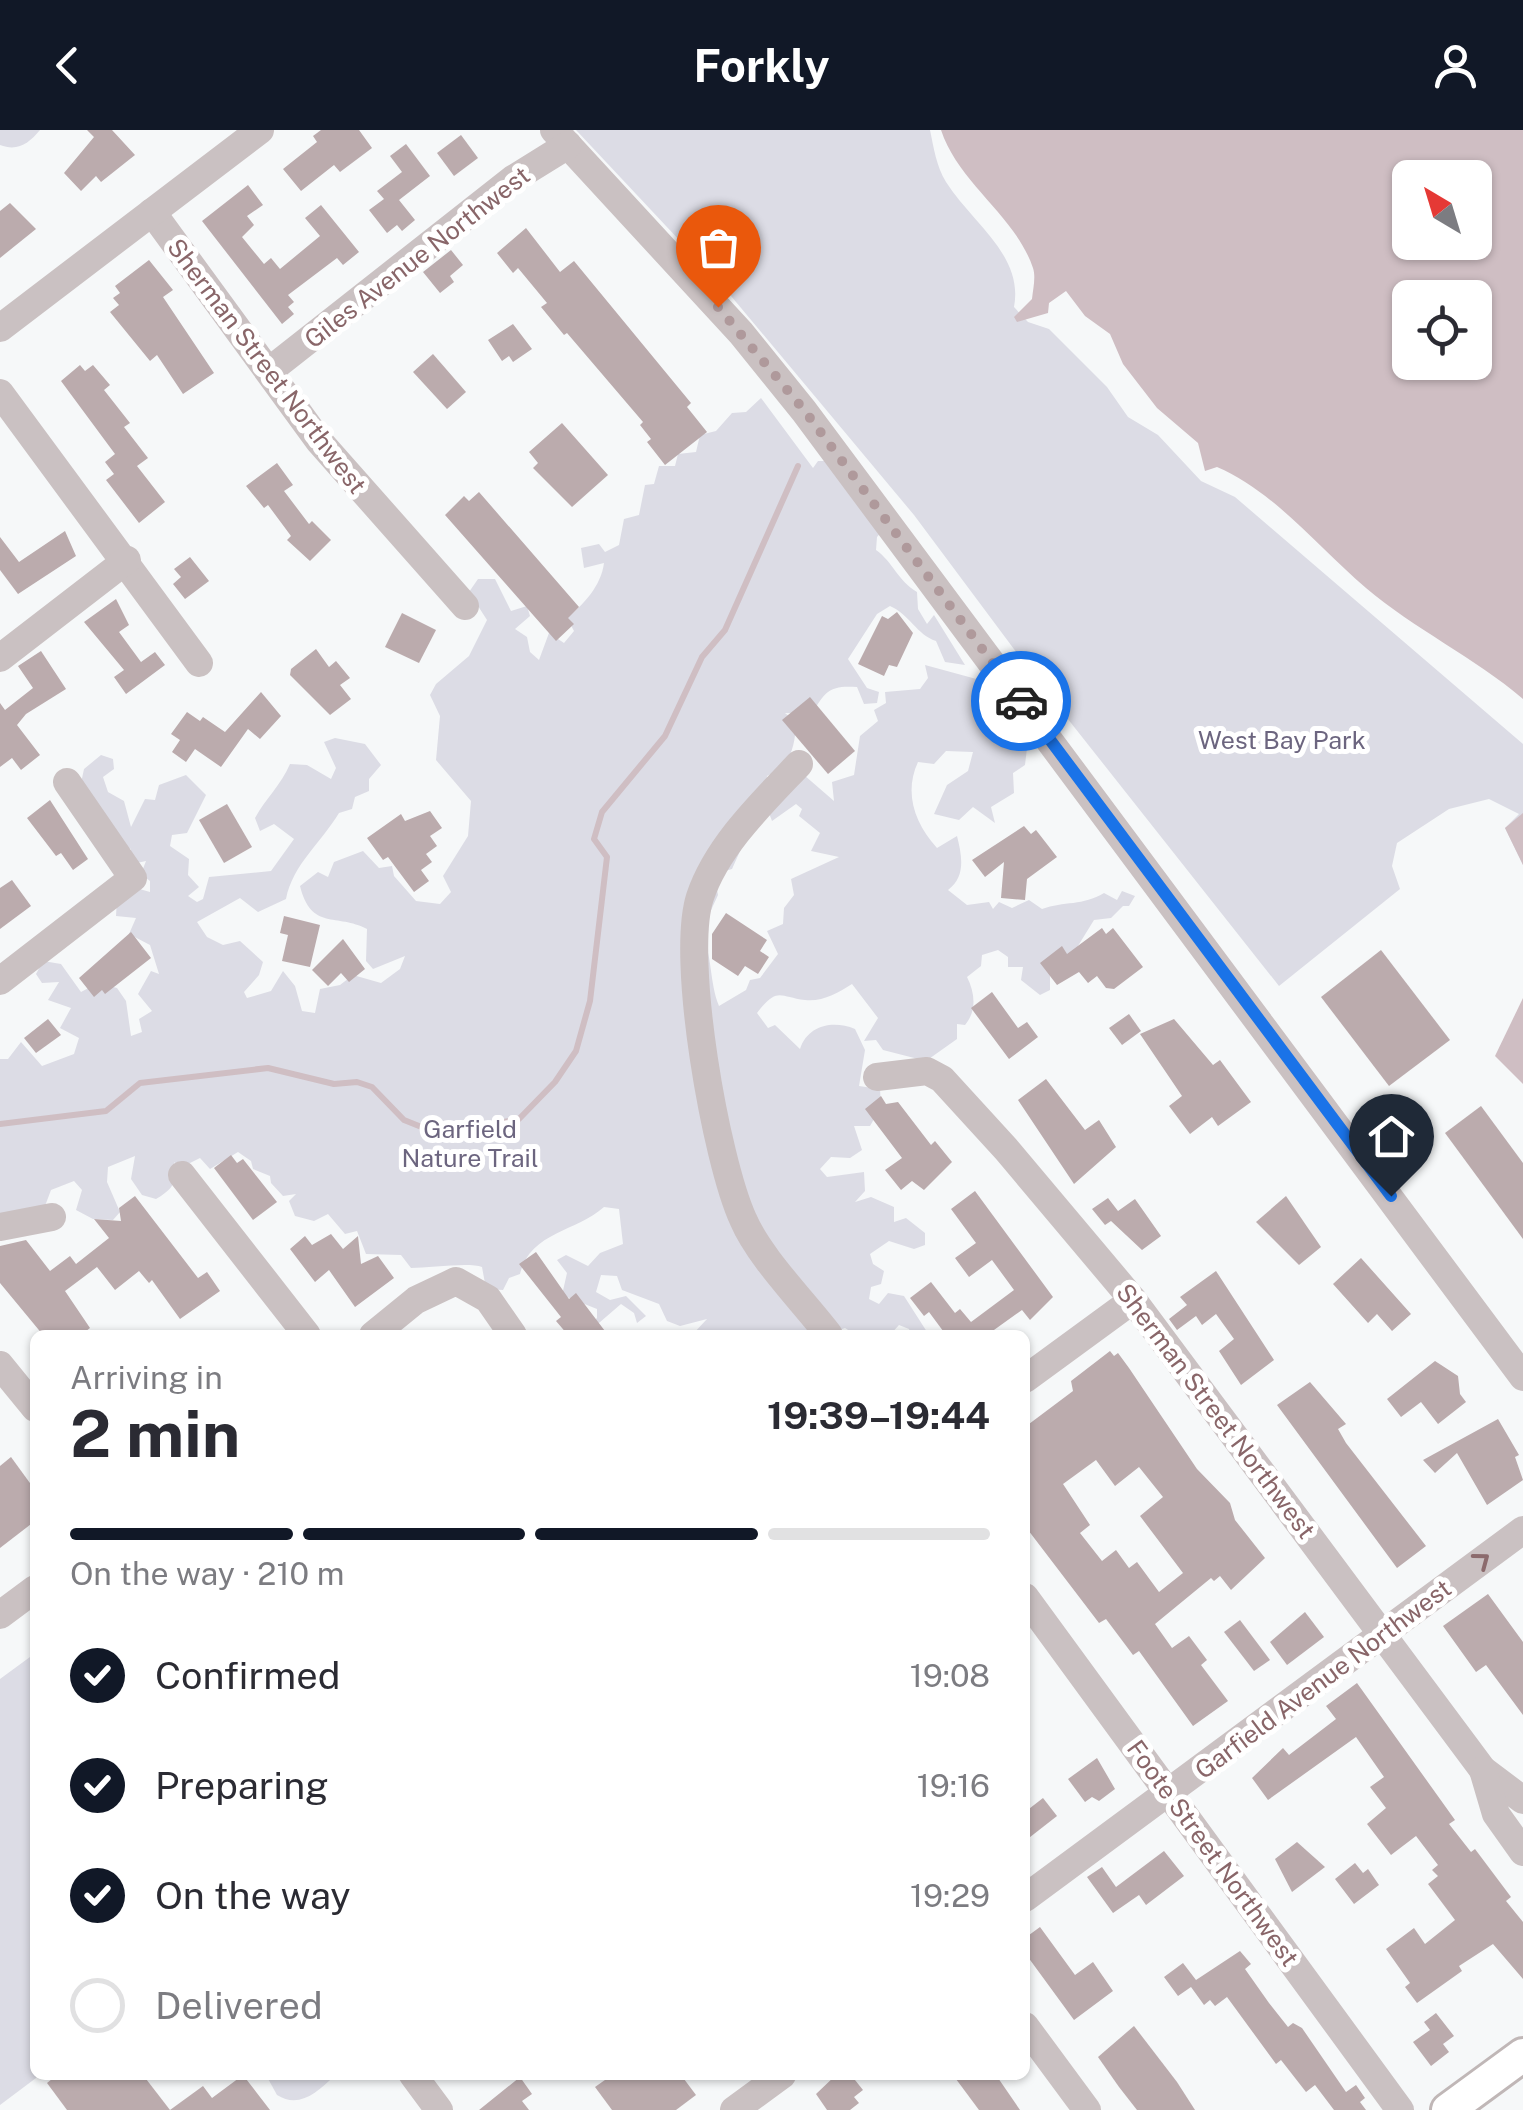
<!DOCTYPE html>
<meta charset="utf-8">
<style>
body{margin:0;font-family:"Public Sans",sans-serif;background:#f2f2f3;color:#2b2b33;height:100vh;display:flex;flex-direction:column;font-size:38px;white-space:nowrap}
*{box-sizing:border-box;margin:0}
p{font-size:32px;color:#7c7c81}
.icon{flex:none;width:55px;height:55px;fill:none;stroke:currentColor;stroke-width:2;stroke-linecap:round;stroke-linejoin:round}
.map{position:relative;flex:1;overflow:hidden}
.panel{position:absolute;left:30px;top:1200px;width:1000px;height:750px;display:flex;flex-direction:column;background:#fff;border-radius:15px;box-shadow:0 2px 8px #0004}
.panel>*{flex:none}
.needle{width:65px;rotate:322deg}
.buttons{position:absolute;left:1392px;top:30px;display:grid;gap:20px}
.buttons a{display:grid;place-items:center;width:100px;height:100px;border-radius:15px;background:#fff;box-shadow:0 2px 8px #0004;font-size:50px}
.pin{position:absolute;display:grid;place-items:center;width:85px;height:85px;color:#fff;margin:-102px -42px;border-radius:50% 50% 50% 0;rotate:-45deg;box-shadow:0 0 10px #0007}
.pin .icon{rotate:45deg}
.courier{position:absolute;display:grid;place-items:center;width:100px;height:100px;margin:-50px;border:8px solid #1a73e8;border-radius:50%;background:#fff;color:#222;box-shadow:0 2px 12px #0007}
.headline em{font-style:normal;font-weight:700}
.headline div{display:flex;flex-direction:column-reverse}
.headline{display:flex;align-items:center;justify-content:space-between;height:170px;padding:0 40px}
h1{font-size:65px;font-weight:700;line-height:75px}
.bar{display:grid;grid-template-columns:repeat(4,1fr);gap:15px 10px;align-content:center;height:120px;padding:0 40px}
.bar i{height:12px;border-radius:8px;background:#e1e1e2}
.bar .selected{background:#111827}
.bar p{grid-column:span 4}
ol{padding:0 40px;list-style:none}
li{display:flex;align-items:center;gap:30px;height:110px}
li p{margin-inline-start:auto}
li .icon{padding:10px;border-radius:50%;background:#111827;color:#fff;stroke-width:4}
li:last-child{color:#7c7c81}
li i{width:55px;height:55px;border:5px solid #e1e1e2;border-radius:50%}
header{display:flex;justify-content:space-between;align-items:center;height:130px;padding:0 40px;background:#111827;color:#fff;font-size:45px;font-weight:700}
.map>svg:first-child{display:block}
.green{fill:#dcdce5}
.water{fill:#cfbec3;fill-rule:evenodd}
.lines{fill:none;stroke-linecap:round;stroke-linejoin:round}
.stream{stroke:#cfbec3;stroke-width:6}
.building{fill:#bbabad;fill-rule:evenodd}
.major-casing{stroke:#c0b7b7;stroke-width:38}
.minor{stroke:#cac1c2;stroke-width:28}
.major{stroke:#fff;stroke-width:32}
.oneway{stroke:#8c6b6d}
.done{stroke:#af999b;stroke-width:10;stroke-dasharray:0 18}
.route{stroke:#1a73e8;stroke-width:12}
.labels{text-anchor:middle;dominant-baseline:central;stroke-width:10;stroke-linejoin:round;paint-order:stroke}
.street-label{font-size:25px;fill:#896669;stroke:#fff}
.park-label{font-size:25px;fill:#6c657f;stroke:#fff}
</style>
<header><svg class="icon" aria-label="back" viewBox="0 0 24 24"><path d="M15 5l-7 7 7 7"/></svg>Forkly<svg class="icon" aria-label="person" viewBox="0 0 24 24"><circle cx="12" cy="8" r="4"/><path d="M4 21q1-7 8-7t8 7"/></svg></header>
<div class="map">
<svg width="1523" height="1980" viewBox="0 0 1523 1980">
<rect width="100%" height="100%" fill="#f6f8f9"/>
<g class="green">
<path d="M0,0H40C29,13 18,22 0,15Z"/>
<path d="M576,0H930C934,19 936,35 946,52C971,92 1024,125 1014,177L1028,192L1049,199L1107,257L1128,287L1158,305L1201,351L1235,367L1523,614V735L1505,698L1519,684L1489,669L1449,679L1397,713L1392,736L1400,759L1279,856L1037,550L914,385L726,160Z"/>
<path d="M761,268L813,338L818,331H833L885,398L877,407L876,420C893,432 898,451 917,462L918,479L927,494L934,485L965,535L945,532L936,511C917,505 909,484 890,476L877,484L848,529L867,558L879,562L877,573L864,574L857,557C830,555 825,561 812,584L785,583L796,592C795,617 791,635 767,646L766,663L732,739L714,744L718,765L701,802C713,826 709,851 719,876L746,860L750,850L760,848L778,824L767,801L783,794L784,778L794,765L791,749L839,727L811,721L820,703L799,686L802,679L796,674L772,691L767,678L804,645L834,671L832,652L854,645L860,606L878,591L874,580L886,573L885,562L920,559L928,548L925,535L980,550V561L998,557L1029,601L1025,635L1013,643L1014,663L991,677L995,693L973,677L959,690L934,684L947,655L968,641L973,622L946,621L934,634L918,632C904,662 914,693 937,718L957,706C962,726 966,747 948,760L967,775L989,772L993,779L999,772L1012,778L1029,770L1042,779C1064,771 1083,776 1104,763L1117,770L1122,761L1135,766L1129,776H1123L1111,788L1094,790L1073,824L1050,833V860L1040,865L1021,850L1023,837H1008V827L998,820L982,825L981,836L967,847C975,863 977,881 965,895L957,894V909L926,931L883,920L876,910L864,911L878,888L852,854C838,863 822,872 805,870C779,867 778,856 757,883L768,898L775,895L800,919C808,895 833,890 855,899L865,920L859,956L880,959L881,977L870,996H854L862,1020L850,1028L831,1027L820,1039L827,1047L864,1042L865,1061L855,1072L871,1067L894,1077V1092L906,1088L925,1103V1115L914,1119L889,1111L870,1124L873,1134L884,1141L881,1154L871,1157L869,1169L879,1174L888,1163L904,1166L929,1205H911L909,1199L899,1195L890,1205H856L845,1198L826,1205H692L707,1189L680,1196L667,1191L659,1174L622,1160L617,1146L601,1145L596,1162L610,1170L626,1166L646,1186L637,1193L634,1183L621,1174L585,1205V1199L597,1188V1179L562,1165L567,1143L557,1130L566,1125L588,1136L600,1123L623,1114L619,1079L604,1077C576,1102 530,1102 520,1144L509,1148L503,1160L486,1159L482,1137C469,1132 429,1138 411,1138L401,1125L366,1124L357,1101L345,1104L328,1084L314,1091L295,1086L289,1071L296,1064L283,1066L271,1053L270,1046L253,1039L251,1031L238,1022L210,1039L200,1028L180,1038L174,1032C178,1052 173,1059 156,1069L142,1065L131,1049L135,1026L108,1037L107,1052L120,1082L113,1090L93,1089L76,1080L82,1060L74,1051L51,1060L45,1076L0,1108V929H8L21,912L42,936L74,924L79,908L60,898L71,878L48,870L59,852L42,853L36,844L43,831L61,834L81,862L98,853L117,858L126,871L131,906L142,902L139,889L152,881L138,864L151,841L159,844L150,815L129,804L136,788L116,786L117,769L129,756L150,762V751L141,744L146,731L132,734L128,729L131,719L116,714L81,653L84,639L101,625L113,629L114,639L103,647L108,662L124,671L131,697L145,669L155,670L159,655L186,645L206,665L187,703L172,705L170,716L189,729L188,745L199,757L188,766L197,772L203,769L209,747L271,741L294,709L274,694L260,701L255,688C266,668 281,655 290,634L307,635L331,649L336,638L324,612L335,608L365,614L381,635L369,649V661L355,667L352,679L339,683C321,713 293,734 286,769L258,782L240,768L197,792L207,807L223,815L240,811L263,832L259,845L244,862L247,868L271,861L283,841L295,856L302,881L315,883L320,859L340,855L353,845L381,853L400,839L405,826L373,839L366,831L367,799C337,783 311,801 300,756L318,742L328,747L334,732L363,721L379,738L392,736L394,746L416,771L440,774L451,762L443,746L468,706L471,671L436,630L440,586L430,565L436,554L469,526L487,490L469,462L478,449H495L511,481L527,476L530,486L515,499L527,507L530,522L539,530L549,503L564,513L574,501L567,488C584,474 601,456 604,433L584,438L581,418L599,414L605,422L619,415L624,389L639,385L645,355L654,354L659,336H675L678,324L696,322L700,305L716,301L732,283L746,282Z"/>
<path d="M30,1527L35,1528V1945H40L0,1975V1549Z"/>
<path d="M266,1945H333L334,1946C318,1962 299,1979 277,1965Z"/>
</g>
<g class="water">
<path d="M941,0H1523V569C1474,527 1414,499 1366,458C1318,417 1275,362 1217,337L1205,341L1198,313L1157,278L1123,234L1110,204L1085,186L1066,161L1049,173L1048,183L1017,192L1014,187L1032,169C1033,159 1036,147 1033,138C1015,85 959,54 941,0ZM1410,48H1475V112H1410ZM1410,168H1475V232H1410Z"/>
<path d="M1523,683V735L1505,698Z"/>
<path d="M1523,868V954L1495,926Z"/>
</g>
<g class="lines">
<path class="stream" d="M0,994L106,981L140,953L268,938L334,954L357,952L372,957L404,990L439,1004L519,989L555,952L576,921L590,871L607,727L594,709L602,682L665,606L702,527L725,500L798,336"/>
</g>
<g class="building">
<path d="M87,0H112L135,25L101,52L96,46L81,61L64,43L94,7Z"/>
<path d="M321,0H359L372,18L340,42L334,35L301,61L283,39L317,12L313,6Z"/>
<path d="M461,5L478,28L454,46L437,23Z"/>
<path d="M406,14L430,46L399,70L415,90L402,101L397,95L387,103L369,80L384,69L377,61L402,42L390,26Z"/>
<path d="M248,55L263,75L247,86L254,95L242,107L264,134L271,128L280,139L320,106L305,88L321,75L359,122L343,135L337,128L288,165L294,172L288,177L294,184L282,194L202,91Z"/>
<path d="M10,73L36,99L0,128V81Z"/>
<path d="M526,98L560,142L574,131L691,273L687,277L707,302L665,335L647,312L651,309L640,295L643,292L567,203L564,205L541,177L547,173L518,138L513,143L497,123Z"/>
<path d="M451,120L463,135L450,146L454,152L440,163L423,142Z"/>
<path d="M149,130L173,160L163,167L214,243L183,264L157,225L150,231L110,182L119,175L113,168L120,163L115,156Z"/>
<path d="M513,194L532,219L513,232L509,226L502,231L488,210Z"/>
<path d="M433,224L466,262L447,279L413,242Z"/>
<path d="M80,235L85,241L93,235L110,255L104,260L130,293L124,297L148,328L137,336L165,372L139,393L106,350L114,344L105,332L115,324L61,251Z"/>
<path d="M562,293L608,345L572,377L533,338L538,333L529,322Z"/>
<path d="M277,333L293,355L284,361L309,394L312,391L331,410L310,431L287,410L291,406L268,375L264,378L246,356Z"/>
<path d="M479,362L579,477L568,488L574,494L556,511L445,385L464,366L469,371Z"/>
<path d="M65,401L76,426L18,464L0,440V407L19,432Z"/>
<path d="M190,427L209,451L185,469L173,454L181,447L174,439Z"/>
<path d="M116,469L129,495L119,502L141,532L155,522L165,535L126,564L114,547L124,540L84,492Z"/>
<path d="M897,482L913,503L897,537L889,535L884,546L858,534L882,486L888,489Z"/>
<path d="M402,483L436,500L419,533L385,517Z"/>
<path d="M316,519L329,537L336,531L350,548L340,555L351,569L330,585L290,545L291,539Z"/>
<path d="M41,521L66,559L26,584L17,595L40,625L21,640L12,628L0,637V573L5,580L33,558L18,536Z"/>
<path d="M261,562L281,586L260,609L248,599L221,637L195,619L186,632L172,622L180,610L171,604L187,582L200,591L203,587L225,602Z"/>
<path d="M810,567L855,621L828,644L782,590Z"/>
<path d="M50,670L88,729L73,740L61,723L56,726L27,688Z"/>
<path d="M227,674L252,717L224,733L199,690Z"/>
<path d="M430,681L442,698L430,706L437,716L426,724L432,732L421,740L429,751L414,762L388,727L383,730L367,708L401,684L405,691Z"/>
<path d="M1024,696L1031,704L1036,700L1057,727L1027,749L1025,770L1001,768L1004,732L985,747L972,730Z"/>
<path d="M12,750L31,776L0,799V758Z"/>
<path d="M726,783L767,810L760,821L769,827L758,844L745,836L738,846L712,829V804Z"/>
<path d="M284,786L320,795L310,837L282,831L288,805L280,803Z"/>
<path d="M1102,798L1106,804L1113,798L1143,837L1114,859L1106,858L1097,846L1088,853L1079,842L1057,855L1040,833L1062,816L1067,824Z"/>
<path d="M131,802L151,828L105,864L102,860L94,867L79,848Z"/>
<path d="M343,809L365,839L349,852L341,843L328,856L312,840Z"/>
<path d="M1381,820L1450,910L1389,956L1321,867Z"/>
<path d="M992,862L1018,898L1027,892L1038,907L1009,929L971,878Z"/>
<path d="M1129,884L1141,901L1122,915L1109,898Z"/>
<path d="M48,889L61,905L36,923L24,908Z"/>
<path d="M1174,889L1213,935L1220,930L1251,972L1218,996L1212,987L1190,1004L1169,976L1182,966L1140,904Z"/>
<path d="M1046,949L1085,1000L1099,990L1116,1017L1074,1054L1018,970Z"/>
<path d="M881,966L886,974L898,972L931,1015L935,1011L952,1032L924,1060L912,1051L901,1060L885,1040L902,1028L865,979Z"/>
<path d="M1481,976L1523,1033V1109L1445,1003Z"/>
<path d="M231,1025L237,1033L243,1029L277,1072L253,1090L214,1038Z"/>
<path d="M975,1061L1053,1167L1030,1190L1022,1180L987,1205H946L929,1182L924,1186L910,1168L931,1152L955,1183L960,1179L971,1192L1014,1160L992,1130L969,1147L955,1128L976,1113L951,1079Z"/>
<path d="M135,1066L198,1148L207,1142L220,1161L180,1189L152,1150L149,1153L139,1141L115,1160L97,1137L65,1161L90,1198L81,1205H43L0,1153V1116L26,1110L50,1141L70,1126L76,1134L109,1108L94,1089L121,1091L119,1078Z"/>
<path d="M1286,1066L1321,1117L1299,1135L1256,1092Z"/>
<path d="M1108,1068L1118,1081L1135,1069L1161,1106L1142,1120L1111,1091L1105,1095L1092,1079Z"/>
<path d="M331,1104L343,1119L358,1106L361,1134L378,1126L394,1148L355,1177L329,1140L315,1152L290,1119L305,1106L312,1115Z"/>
<path d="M536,1122L569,1169L576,1163L608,1205H568L556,1191L561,1187L519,1134Z"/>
<path d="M1361,1128L1411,1184L1392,1201L1377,1184L1368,1193L1333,1154Z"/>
<path d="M1216,1141L1274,1230L1241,1255L1219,1221L1234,1209L1216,1184L1202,1195L1196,1186L1177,1200L1169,1189L1187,1175L1180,1167Z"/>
<path d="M1110,1221L1114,1226L1118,1223L1129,1238L1197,1339L1230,1373L1235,1390L1265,1428L1231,1460L1220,1446L1214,1451L1211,1448L1155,1494L1172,1518L1189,1506L1207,1530L1201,1535L1228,1571L1193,1596L1139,1521L1133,1525L1106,1489L1099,1493L1025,1396V1297L1073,1261L1071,1251ZM1096,1330L1115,1356L1139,1337L1163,1367L1140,1386L1183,1443L1159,1462L1137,1432L1129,1438L1116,1420L1102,1431L1080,1403L1090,1395L1063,1354Z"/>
<path d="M1435,1231L1458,1246L1460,1264L1466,1272L1438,1294L1421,1272L1401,1287L1387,1269Z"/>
<path d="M1310,1252L1346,1294L1338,1299L1346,1313L1426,1416L1397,1438L1277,1275Z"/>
<path d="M1498,1289L1519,1325L1515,1327L1523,1350L1487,1375L1457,1323L1435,1343L1423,1330Z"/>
<path d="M11,1327L35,1360V1391L0,1418V1336Z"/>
<path d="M1488,1464L1523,1512V1585L1486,1535L1476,1542L1443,1496Z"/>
<path d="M1305,1482L1324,1507L1287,1535L1270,1512Z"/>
<path d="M1240,1490L1270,1530L1254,1541L1224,1502Z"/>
<path d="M1357,1553L1455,1690L1449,1694L1471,1722L1475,1719L1511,1767L1506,1771L1523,1792V1849L1493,1814L1459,1836L1462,1841L1417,1873L1405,1857L1410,1853L1386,1819L1414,1798L1425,1814L1455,1790L1428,1754L1438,1746L1432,1740L1438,1735L1416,1706L1391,1725L1367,1694L1386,1678L1370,1657L1384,1647L1356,1607L1268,1670L1252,1648L1283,1618L1289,1625L1336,1589L1326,1576Z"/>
<path d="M1097,1628L1115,1659L1099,1671L1092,1667L1085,1672L1068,1649Z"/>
<path d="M1043,1668L1057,1686L1025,1711V1682Z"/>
<path d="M1297,1712L1325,1737L1292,1762L1275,1729Z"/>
<path d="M1164,1721L1184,1746L1146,1775L1139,1765L1113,1783L1087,1747L1102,1737L1116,1757Z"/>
<path d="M1355,1733L1363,1743L1368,1739L1379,1755L1354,1774L1335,1749Z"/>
<path d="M1040,1797L1075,1845L1093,1832L1113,1861L1074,1890L1025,1823V1808Z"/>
<path d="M1240,1821L1251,1834L1245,1839L1269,1873L1288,1897L1293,1893L1302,1898L1346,1962L1356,1955L1365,1968L1360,1972L1366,1980H1334L1315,1955L1306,1962L1281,1930L1276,1934L1227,1867L1215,1876L1210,1870L1204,1875L1191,1857L1178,1866L1164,1847L1183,1833L1196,1850Z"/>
<path d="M1436,1883L1454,1906L1443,1914L1449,1922L1431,1936L1413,1912L1430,1900L1424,1892Z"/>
<path d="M1134,1896L1177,1952L1195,1980H1137L1119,1957L1098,1927Z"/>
<path d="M57,1945H143L170,1980H67L47,1953Z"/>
<path d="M243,1945L270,1980H170L203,1956L212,1968Z"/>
<path d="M612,1945H681L696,1965L676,1980H612L595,1957Z"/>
<path d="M836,1945H851L863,1960L854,1967L859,1973L850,1980H827L816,1964Z"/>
<path d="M953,1945H996L1020,1980H979Z"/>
<path d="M520,1947L532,1964L522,1971L529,1980H479Z"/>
</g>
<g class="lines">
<defs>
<path id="major" d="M1448,1980L1523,1925"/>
</defs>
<use href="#major" class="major-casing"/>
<g class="minor">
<path d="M554,0L741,203L804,281L1523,1247"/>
<path d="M152,82L319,311L465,476"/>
<path d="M0,198L260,0"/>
<path d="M269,241L513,49L568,15"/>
<path d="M0,263L199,533"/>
<path d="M0,528L127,430"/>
<path d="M799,634C762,673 717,716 700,767C680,828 716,1030 743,1089C759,1127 803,1171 829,1205"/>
<path d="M0,851L133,748L67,652"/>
<path d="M877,947L927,941L942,949L1006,1019L1133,1170L1483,1640L1523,1670"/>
<path d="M182,1045L307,1205"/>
<path d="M0,1097L52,1087"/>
<path d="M373,1205L416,1170L456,1151L488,1169L513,1205"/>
<path d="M0,1235L35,1278"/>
<path d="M1025,1249L1133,1170"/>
<path d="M1025,1467L1400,1980"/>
<path d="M0,1485L35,1459"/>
<path d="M1483,1640L1496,1684L1523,1722"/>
<path d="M1025,1768L1523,1400"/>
<path d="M1025,1896L1087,1980"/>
<path d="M413,1945L439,1980"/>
<path d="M734,1980L782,1945"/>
</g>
<use href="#major" class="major"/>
</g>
<defs><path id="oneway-chevron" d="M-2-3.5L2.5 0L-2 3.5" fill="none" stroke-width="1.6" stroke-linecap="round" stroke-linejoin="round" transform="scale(2.5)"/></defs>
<use class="oneway" href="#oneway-chevron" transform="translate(1482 1430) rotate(-37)"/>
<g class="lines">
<path class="done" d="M718,177L804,280L1021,571"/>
<path class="route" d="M1021,571L1391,1066"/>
</g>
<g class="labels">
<g class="street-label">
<text transform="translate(417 127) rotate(-38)">Giles Avenue Northwest</text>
<text transform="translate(267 236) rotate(53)">Sherman Street Northwest</text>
<text transform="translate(1216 1281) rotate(53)">Sherman Street Northwest</text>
<text transform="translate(1323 1549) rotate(-37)">Garfield Avenue Northwest</text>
<text transform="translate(1213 1723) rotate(54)">Foote Street Northwest</text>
</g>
<g class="park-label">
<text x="1282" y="610">West Bay Park</text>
<text x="470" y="999">Garfield<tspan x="470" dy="29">Nature Trail</tspan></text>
</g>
</g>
</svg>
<div class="buttons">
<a><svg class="needle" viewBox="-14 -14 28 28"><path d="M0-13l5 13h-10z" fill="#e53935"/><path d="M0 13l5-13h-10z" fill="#7c7c81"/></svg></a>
<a><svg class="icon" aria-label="locate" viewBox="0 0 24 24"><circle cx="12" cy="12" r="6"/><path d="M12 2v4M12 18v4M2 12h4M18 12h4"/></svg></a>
</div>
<div class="pin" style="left:718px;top:177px;background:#ea580c"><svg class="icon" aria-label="bag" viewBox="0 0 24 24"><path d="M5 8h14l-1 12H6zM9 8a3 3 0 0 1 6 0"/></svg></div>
<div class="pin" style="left:1391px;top:1066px;background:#1f2937"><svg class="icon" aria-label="home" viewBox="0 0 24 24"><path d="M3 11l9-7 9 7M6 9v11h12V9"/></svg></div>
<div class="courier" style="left:1021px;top:571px"><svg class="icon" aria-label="car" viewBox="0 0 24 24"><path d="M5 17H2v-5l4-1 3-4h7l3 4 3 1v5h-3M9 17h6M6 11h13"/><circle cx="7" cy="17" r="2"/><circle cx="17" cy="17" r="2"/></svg></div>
<section class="panel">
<div class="headline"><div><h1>2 min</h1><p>Arriving in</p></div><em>19:39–19:44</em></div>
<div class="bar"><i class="selected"></i><i class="selected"></i><i class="selected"></i><i></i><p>On the way · 210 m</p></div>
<ol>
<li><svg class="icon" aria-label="check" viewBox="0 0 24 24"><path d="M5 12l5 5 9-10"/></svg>Confirmed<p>19:08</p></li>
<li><svg class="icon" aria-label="check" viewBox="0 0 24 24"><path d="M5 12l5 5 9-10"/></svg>Preparing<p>19:16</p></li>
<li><svg class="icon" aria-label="check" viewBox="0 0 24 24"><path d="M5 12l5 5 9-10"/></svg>On the way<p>19:29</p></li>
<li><i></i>Delivered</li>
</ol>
</section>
</div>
